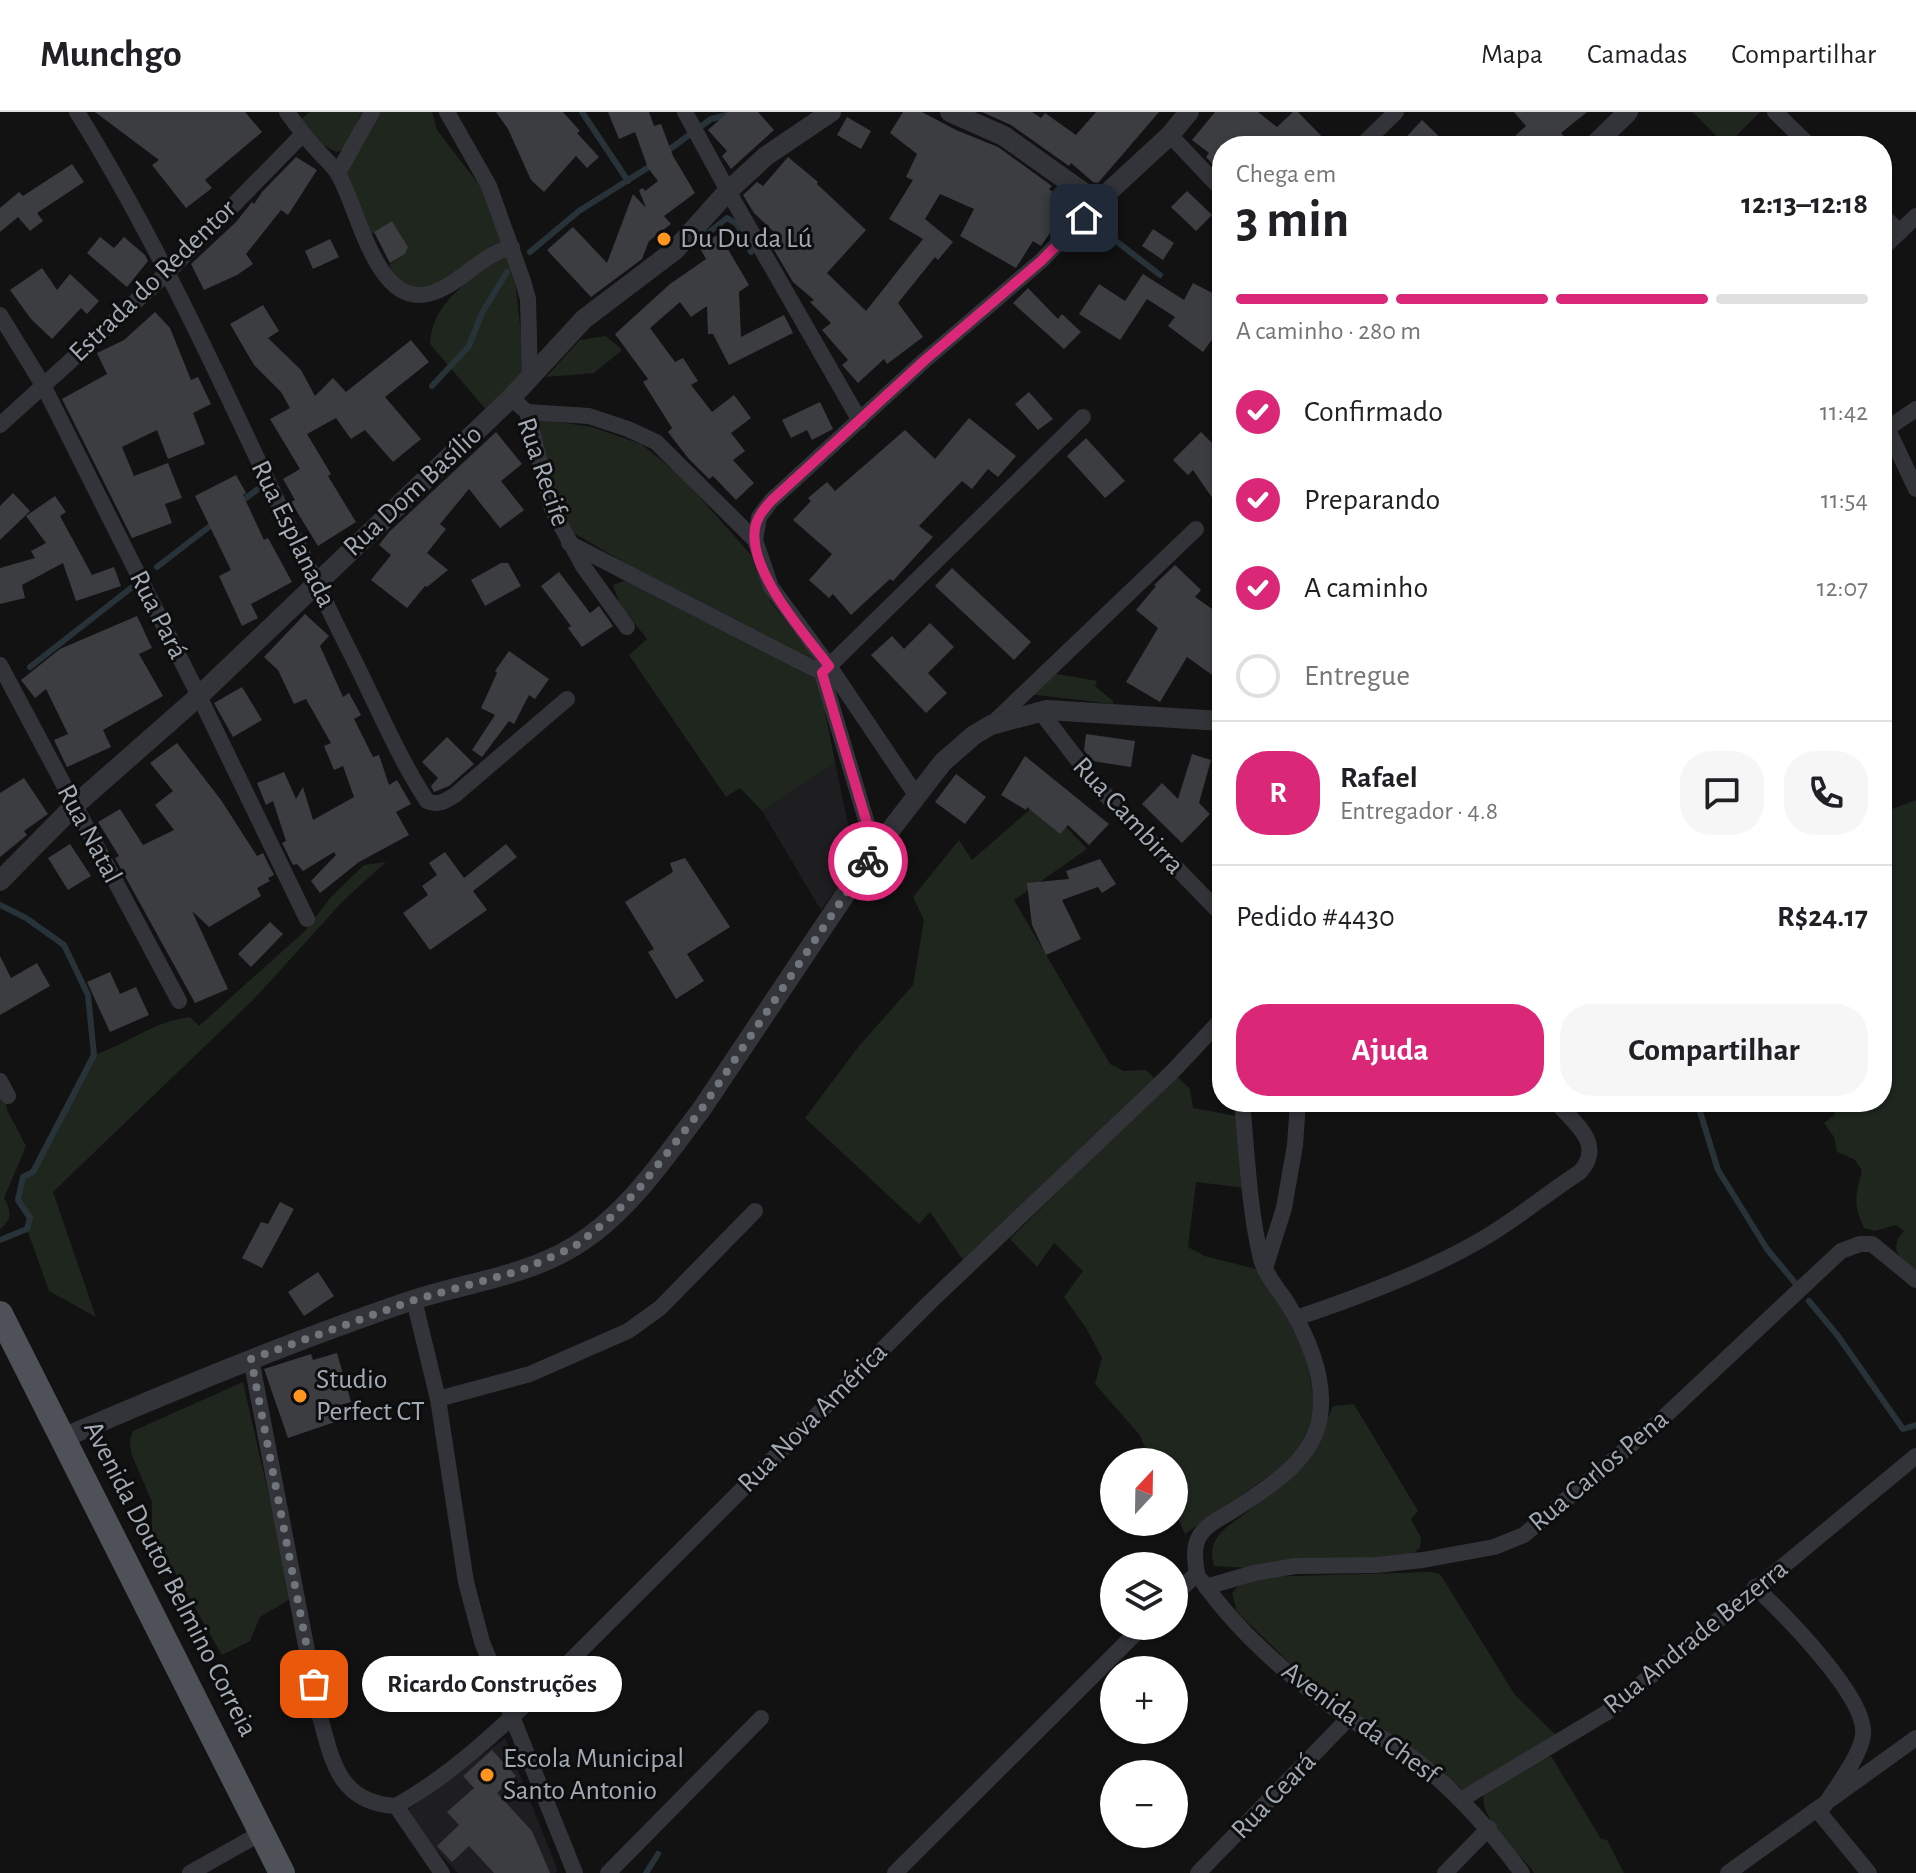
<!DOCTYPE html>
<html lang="pt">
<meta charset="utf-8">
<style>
body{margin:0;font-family:"Alegreya Sans",sans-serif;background:#f6f6f6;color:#202124;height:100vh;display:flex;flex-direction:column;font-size:30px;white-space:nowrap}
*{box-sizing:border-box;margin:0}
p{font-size:26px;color:#757577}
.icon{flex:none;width:44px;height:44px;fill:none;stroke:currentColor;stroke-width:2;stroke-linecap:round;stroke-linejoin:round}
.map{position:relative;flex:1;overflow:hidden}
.side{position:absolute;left:1212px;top:24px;width:680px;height:976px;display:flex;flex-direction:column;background:#fff;border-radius:32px;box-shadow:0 2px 6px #0004}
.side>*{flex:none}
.needle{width:52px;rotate:22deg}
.buttons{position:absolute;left:1100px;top:1336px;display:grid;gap:16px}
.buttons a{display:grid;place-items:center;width:88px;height:88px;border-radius:50%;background:#fff;box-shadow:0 2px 6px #0004;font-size:40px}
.pin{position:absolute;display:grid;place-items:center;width:68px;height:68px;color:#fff;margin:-34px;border-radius:16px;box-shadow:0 4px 12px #0006}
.courier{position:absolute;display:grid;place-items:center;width:80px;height:80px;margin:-40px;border:6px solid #db2777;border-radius:50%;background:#fff;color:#222;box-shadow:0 2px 10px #0007}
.bubble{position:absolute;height:56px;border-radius:28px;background:#fff;box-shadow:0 2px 6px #0004;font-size:26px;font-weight:600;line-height:56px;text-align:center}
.overview em{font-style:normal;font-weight:600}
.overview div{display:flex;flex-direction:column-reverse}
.overview{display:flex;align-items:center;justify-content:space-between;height:136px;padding:0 24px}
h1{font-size:52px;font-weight:600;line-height:60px}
.bar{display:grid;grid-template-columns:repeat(4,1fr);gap:12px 8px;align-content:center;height:96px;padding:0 24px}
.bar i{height:10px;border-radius:6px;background:#e0e0e0}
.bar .active{background:#db2777}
.bar p{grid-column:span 4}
.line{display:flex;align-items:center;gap:20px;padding:0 24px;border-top:2px solid #e0e0e0}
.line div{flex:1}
.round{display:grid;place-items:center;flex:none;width:84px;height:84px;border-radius:32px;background:#f6f6f6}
ol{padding:0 24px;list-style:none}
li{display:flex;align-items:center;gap:24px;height:88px}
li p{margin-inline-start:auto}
li .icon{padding:8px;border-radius:50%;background:#db2777;color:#fff;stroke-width:4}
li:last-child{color:#757577}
li i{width:44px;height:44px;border:4px solid #e0e0e0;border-radius:50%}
.button{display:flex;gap:16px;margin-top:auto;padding:16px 24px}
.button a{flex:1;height:92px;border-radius:32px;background:#db2777;color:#fff;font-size:32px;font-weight:600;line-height:92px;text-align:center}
.button a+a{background:#f6f6f6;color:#202124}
header{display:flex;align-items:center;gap:48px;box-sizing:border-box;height:112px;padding:0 40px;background:#fff;border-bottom:2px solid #e0e0e0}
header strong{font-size:38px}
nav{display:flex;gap:44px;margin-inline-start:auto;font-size:28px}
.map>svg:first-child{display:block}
.built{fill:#1e1e21}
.green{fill:#1e261e}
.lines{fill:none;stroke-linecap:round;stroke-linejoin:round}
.stream{stroke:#273338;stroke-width:6}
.building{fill:#3c3d41}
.minor{stroke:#323439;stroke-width:16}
.tertiary{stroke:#323439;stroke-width:20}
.primary{stroke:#4e5258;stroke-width:26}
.done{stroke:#70757c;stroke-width:8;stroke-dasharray:0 14.4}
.route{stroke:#db2777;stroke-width:10}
.poi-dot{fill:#fe951f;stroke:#0d0d0e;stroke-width:3}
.labels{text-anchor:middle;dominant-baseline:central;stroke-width:6;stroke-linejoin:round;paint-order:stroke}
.poi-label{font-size:28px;fill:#a2abb5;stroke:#0d0d0e;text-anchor:start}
.street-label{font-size:28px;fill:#a2abb5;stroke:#0d0d0e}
</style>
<header>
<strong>Munchgo</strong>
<nav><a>Mapa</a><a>Camadas</a><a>Compartilhar</a></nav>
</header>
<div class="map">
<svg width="1916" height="1761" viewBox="0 0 1916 1761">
<rect width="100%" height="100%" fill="#121213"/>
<g class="built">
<path d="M835,650L856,750L821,798L762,699Z"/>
<path d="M505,1626L558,1759L555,1761H458L422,1723L405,1700Z"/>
</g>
<g class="green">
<path d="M310,0H362L344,37L337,40L321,32L300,8Z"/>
<path d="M377,0H432L437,18L483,78L506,128C483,143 424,193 398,169C394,166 391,157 389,153L405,142L408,135L392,109L370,123L345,60Z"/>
<path d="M1693,0H1760L1726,34Z"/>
<path d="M506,142L513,149L525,260L488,300L430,232C432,188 474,165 506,142Z"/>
<path d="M606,224L622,238L594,261L546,265L580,228Z"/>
<path d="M532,306L592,315L641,332L681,364L751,443L770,489L811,542L816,555L657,470L574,421L555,383Z"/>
<path d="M630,467L819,569L835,650L762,699L740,676L726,685L629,543L647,527L620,493L613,473Z"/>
<path d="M1040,559L1097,569L1095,574L1113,589V592L1020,581Z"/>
<path d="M1041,688L1087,737L1014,788L1110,952L1124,959L1146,958L1154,966L963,1148L930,1100L919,1112L805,1006L859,934L913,873L924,808L913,785L959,728L972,748Z"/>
<path d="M1916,688V1159C1901,1147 1887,1137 1904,1119L1896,1113L1875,1119L1864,1116C1852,1090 1856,1084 1862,1058L1854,1047L1837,1040L1834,1025L1824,1011L1835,1002L1831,990H1882V701Z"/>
<path d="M386,750L343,789L255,886L53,1080L96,1205L49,1179L27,1117L30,1106L18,1088L23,1065L33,1060L94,943C129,931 152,910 190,905L199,914L306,818L331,785L364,753Z"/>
<path d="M1176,963L1190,977L1193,996L1236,1004L1246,1076L1196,1070L1188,1135L1205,1144L1260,1158L1306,1241L1316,1301L1299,1343L1185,1422L1174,1398V1350H1152L1139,1322L1095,1272L1102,1246L1086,1216L1064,1185L1083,1159L1054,1131L1037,1155L1010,1127Z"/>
<path d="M0,975L5,984L7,998L26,1034L4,1086C11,1098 13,1108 0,1117Z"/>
<path d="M243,1270L292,1486L260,1505L250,1529L222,1543L152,1420V1390L131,1341L130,1328L133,1319Z"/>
<path d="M1354,1292L1418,1399L1411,1407L1421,1426L1420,1436L1411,1443L1249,1456L1214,1454C1211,1443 1211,1433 1218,1424C1225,1415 1238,1407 1247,1400C1284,1369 1316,1340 1333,1294Z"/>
<path d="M1430,1460L1440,1462L1515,1583L1558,1625L1466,1680L1407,1637L1327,1587L1237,1500L1232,1481L1239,1473L1265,1465Z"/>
<path d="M1551,1644L1601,1727L1607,1728L1624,1761H1534C1521,1742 1466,1696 1489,1675C1505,1660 1532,1653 1551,1644Z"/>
</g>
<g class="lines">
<g class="stream">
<path d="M582,0L628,69"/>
<path d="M666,40L711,7L738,0"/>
<path d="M1085,117L1107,122L1160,163"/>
<path d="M703,125L727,106L737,112L751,140"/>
<path d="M530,140L579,99L652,53"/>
<path d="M432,274L469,234L482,201L507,160"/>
<path d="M238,392L258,377"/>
<path d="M157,455L214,411"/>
<path d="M30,555L131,476"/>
<path d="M0,793L26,806L64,833L88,883L94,943L33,1060L23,1065L18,1088L30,1106L27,1117L0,1128"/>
<path d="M1697,990L1718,1058L1767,1137L1796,1172"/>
<path d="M1809,1189L1838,1224L1903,1317L1916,1313"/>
<path d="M646,1761L658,1742"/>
</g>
</g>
<g class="building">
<path d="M95,0H245L262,20L205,68L212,76L186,96L152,53L159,48Z"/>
<path d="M496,0H563L580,19L577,21L599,45L587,56L576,44L544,80L531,68L508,17Z"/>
<path d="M608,0H649L654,14L661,12L673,44L695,81L664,104L671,112L649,129L642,147L591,185L547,138L573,115L607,151L633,82L646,96L639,78L643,76L645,79L658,69L648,56L635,20L619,27Z"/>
<path d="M728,0H758L774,18L731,57L722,44L727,39L708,18Z"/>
<path d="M903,0H922L956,18L998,35L1052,74L1049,77L1074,96L1059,114L1056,112L1041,134L1033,129L1016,156L960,124L974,97L940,82L925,107L953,130L938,148L935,145L898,191L923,225L887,252L884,247L858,271L842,253L848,248L822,218L831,211L810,190L814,188L793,170L767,126L774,120L754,101L743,83L757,70L763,74L788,45L818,70L817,72L866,118L827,161L866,199L923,127L889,107L913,68L906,65L917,42L890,21Z"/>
<path d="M982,0H1032L1041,6L1045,1L1076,23L1096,0H1159L1098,71L1093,70L1071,51L1069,54L1011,13Z"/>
<path d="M1215,0H1258L1277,15L1293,0H1298L1331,34H1222V62L1206,45L1209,41L1192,28Z"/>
<path d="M1514,0H1587L1561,21L1572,34H1504L1526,14Z"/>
<path d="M847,5L871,19L861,37L837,23Z"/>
<path d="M1422,8L1449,34H1398Z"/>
<path d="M296,45L317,58L288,103L281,98L246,142L253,152L237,163L204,178L191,152L236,110L252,90L254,92L262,80Z"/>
<path d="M72,52L84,70L37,101L43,109L30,119L18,105L0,120V96L19,80L23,84Z"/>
<path d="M1187,79L1212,103L1196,119L1171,95Z"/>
<path d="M392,109L408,135L405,142L390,151L374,120Z"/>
<path d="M1153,117L1174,131L1163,148L1142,134Z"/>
<path d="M719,122L749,173L739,180L741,225L784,203L793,221L729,253L713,222H708L707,194L691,205L680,190L650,216L675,250L683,246L698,269L691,273L712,300L734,283L751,306L731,321L745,339L733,348L754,371L736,388L713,364L709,367L688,346L668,320L672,316L643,270L648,267L615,222L670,172L706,147L699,134Z"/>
<path d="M100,125L114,136L124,125L145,143L148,149L127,175L87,141Z"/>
<path d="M330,127L339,145L313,157L305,139Z"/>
<path d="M42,156L57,178L70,162L99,189L87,202L81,196L52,227L31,207L10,178Z"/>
<path d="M1143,162L1184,188L1193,171L1222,186V214L1203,240L1168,214L1175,205L1147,187L1120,228L1079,202L1099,172L1125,189Z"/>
<path d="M1028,176L1058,207L1062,202L1081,220L1064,237L1013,191Z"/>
<path d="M263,193L279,219L268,226L301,258L315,284L333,266L346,280L411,228L429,250L385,285L421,327L393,350L365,318L351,327L336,306L307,322L331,362L328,364L356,410L318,434L291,390L295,388L283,367L300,357L270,307L290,296L281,280L254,253L230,212Z"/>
<path d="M155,200L170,216L191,268L198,265L211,292L193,301L205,332L168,347L157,318L122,335L134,364L168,351L182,386L165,392L172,411L132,426L62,287L107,262L97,241L124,228Z"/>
<path d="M1029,280L1053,307L1038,318L1015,292Z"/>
<path d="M820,290L833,317L812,328L807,318L791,326L782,308Z"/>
<path d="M969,306L1016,344L998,365L988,357L972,377L962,369L919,414L933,425L893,469L890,467L851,503L833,482L829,486L809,468L832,442L793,408L811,389L808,386L827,370L835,379L905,318L935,347Z"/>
<path d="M496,320L522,352L501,369L524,398L500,416L469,377L440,412L446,417L427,441L448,458L427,475L425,474L407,496L371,468L391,443L379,433L389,420Z"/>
<path d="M1201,320L1222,341V400L1193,358L1188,363L1173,348Z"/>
<path d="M1086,326L1125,369L1105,386L1067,344Z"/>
<path d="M236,363L246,381L243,383L264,428L268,426L292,470L251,492L258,506L242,514L219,464L231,458L195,384Z"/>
<path d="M13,381L30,399L0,428V394Z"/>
<path d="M55,384L66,400L60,404L92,463L114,455L121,474L76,489L63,451L22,473L25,486L0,492V456L35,446L31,439L46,431L26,404Z"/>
<path d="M501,451H508L521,474L485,494L471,468Z"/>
<path d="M1175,453L1201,478L1195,485L1222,504V570L1187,545L1160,590L1126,570L1158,516L1136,498L1156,474L1154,473Z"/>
<path d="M952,456L1031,530L1014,548L935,474Z"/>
<path d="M559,460L590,501L599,494L613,514L582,535L568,516L571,514L541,474Z"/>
<path d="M305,502L329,524L320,534L343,585L349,581L361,603L354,607L373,645L379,643L389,673L397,668L411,692L396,700L409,723L359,750L320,781L311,769L336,743L334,740L303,759L297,752L293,753L282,731L286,729L273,689L266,693L257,671L284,660L296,687L303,675L313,708L354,685L343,654L334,658L324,634L331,631L306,587L294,592L278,558L264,545Z"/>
<path d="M137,504L152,536L139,542L163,584L103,618L111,635L67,655L54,628L68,622L46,577L35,586L21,568L60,537Z"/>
<path d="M930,511L954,535L928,561L947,581L926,601L871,543L892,524L904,537Z"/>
<path d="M509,539L549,567L535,587L529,583L514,612L509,609L482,645L472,638L495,603L481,596L497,561L495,559Z"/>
<path d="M242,575L262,608L233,625L214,591Z"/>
<path d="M1086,622L1135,629L1131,655L1092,649L1084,638Z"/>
<path d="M447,625L474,652L449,674L434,680L431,674L438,666L422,650Z"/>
<path d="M177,631L221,688L257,744L263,741L274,763L268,766L270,769L257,776L261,784L209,815L192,799L228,877L195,891L115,746L119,744L98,710L120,697L143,733L174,718L155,693L173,679L150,651Z"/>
<path d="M1192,642L1211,648L1199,691L1210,702L1182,731L1142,692L1162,671L1178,687Z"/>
<path d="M1025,644L1109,712L1089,733L1068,713L1060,722L1027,695L1026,698L1001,683Z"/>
<path d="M956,662L986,685L965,712L935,690Z"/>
<path d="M24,666L48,702L24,719L27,723L0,745V681Z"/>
<path d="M70,732L91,764L68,778L48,746Z"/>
<path d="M506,732L517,745L473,779L487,798L430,838L403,801L428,783L422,774L437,763L429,751L445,740L464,766Z"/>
<path d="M685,746L730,815L687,842L704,869L676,887L648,840L654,837L625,790L673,760L670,751Z"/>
<path d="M1100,747L1116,772L1102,781L1098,775L1062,788L1081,827L1046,843L1032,813L1027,771L1069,767L1066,759Z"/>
<path d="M270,810L283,822L251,855L238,842Z"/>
<path d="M0,844L11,866L37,851L50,874L0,903Z"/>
<path d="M110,860L120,882L136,875L149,903L110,920L87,870Z"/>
<path d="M280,1090L294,1097L262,1156L242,1146L261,1110L268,1112Z"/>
<path d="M318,1160L334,1184L304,1204L288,1180Z"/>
<path d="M337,1241L351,1290L330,1296L335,1310L288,1326L264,1257L311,1242L313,1248Z"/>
<path d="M492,1638L516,1664L497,1681L532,1719L550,1761H494L469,1734L452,1750L437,1734L459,1713L447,1700L474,1676L463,1664Z"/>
</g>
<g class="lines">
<g class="minor">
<path d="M77,0C182,169 257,354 346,532C373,584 395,640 427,689C438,694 445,689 455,683L567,587"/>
<path d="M287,0C297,14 306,26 318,39C324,46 333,53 338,62C357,92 375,194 427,182C459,175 479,143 512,135"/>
<path d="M447,0L489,74L523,169L528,187L530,268"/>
<path d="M685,0L728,79L860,309"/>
<path d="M1775,0L1810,34"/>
<path d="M1170,23L1222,78"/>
<path d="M1361,34L1396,0"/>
<path d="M338,61L372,0"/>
<path d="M1882,103L1900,120"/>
<path d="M1882,137L1916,104"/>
<path d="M0,203L43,273L199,584L307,807"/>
<path d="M519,293L527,300L552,397L583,454L627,515"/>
<path d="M527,300L589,304L628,317L656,330L755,428L771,475L829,554L916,683"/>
<path d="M1882,305L1916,377"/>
<path d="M0,313L168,160L303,22"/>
<path d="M1888,316L1916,297"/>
<path d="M755,428L759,405L771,389L925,248L1041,149L1103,85"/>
<path d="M569,431L822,561L875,738"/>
<path d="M0,553L179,889"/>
<path d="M823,560L1083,305"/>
<path d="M1040,599L1100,677L1222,803"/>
<path d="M991,613L1196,417"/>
<path d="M1222,830V835"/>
<path d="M0,969L8,984"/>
<path d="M1265,1156L1284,1096L1295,1033L1298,990"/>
<path d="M414,1188L438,1287L466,1470L482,1530L575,1761"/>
<path d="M1296,1206C1359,1185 1432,1158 1489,1123C1520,1104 1549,1080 1580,1060C1605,1032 1575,1012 1556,990"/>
<path d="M251,1247L319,1601C332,1648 338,1691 396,1694L442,1761"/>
<path d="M438,1287L530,1262L628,1219L660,1196L755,1099"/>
<path d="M1202,1469C1240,1523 1295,1570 1350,1607C1372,1621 1397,1633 1417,1649C1459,1682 1491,1719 1522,1761"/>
<path d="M1206,1475L1254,1461L1295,1454L1376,1453L1423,1448L1494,1435L1524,1423L1664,1305L1841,1139L1860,1132H1872L1916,1168"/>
<path d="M1755,1475C1782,1500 1868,1586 1863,1623C1861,1643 1836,1675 1825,1693"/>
<path d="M1174,1484L1197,1461C1195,1449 1193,1436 1199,1425C1205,1413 1221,1406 1232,1399C1266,1377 1314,1349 1320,1304C1326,1264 1306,1221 1286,1189C1277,1176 1265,1162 1261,1147C1249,1096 1247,1042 1242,990"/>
<path d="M1462,1687L1606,1601L1916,1344"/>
<path d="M396,1694C453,1662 503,1614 550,1569L929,1191L1172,960L1222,907"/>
<path d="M1818,1699L1869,1761"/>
<path d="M190,1761L261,1721"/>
<path d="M608,1761L761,1606"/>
<path d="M895,1761L1143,1514"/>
<path d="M1198,1761L1349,1606"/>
<path d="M1445,1761L1489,1716"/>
<path d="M1728,1761L1916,1626"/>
</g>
<g class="tertiary">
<path d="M950,0L1004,24L1084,81L1103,85L1170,23L1189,0"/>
<path d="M1593,34L1628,0"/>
<path d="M0,769L74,694L199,584L511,286L584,207L675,138L728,79L766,44L831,0"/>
<path d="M63,1326C178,1276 294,1228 413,1188C466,1171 525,1164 573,1135C627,1103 664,1046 701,998L875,738L943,650L974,623L991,613L1047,598L1222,609"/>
</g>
<path class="primary" d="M0,1202L282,1761"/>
</g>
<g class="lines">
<path class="done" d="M314,1572L251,1247L414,1188L519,1159L574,1135L608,1108L638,1078L701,998L868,749"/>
<path class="route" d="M868,749L875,738L822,561L829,554C804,521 748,459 755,416C757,405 764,397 771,389L925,248L1041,149L1084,106"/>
</g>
<g class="poi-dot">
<circle cx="664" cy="127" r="8"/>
<circle cx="300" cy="1284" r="8"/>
<circle cx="487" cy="1663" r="8"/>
</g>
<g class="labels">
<g class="poi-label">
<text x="680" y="127">Du Du da Lú</text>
<text x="316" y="1268">Studio<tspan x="316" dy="32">Perfect CT</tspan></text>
<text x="503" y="1647">Escola Municipal<tspan x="503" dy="32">Santo Antonio</tspan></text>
</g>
<g class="street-label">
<text transform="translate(153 169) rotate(-44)">Estrada do Redentor</text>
<text transform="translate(543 360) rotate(71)">Rua Recife</text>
<text transform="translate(413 379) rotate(-43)">Rua Dom Basílio</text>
<text transform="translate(293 422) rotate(64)">Rua Esplanada</text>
<text transform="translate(158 503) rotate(63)">Rua Pará</text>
<text transform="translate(1128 704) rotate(47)">Rua Cambirra</text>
<text transform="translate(89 722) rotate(62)">Rua Natal</text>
<text transform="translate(813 1306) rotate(-45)">Rua Nova América</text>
<text transform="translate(1599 1359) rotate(-40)">Rua Carlos Pena</text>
<text transform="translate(170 1467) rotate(63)">Avenida Doutor Belmino Correia</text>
<text transform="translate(1696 1525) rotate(-39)">Rua Andrade Bezerra</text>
<text transform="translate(1360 1611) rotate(36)">Avenida da Chesf</text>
<text transform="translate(1274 1684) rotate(-46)">Rua Ceará</text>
</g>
</g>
</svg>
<div class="buttons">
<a><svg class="needle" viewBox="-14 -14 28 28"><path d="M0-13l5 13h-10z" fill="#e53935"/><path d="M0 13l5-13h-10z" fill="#757577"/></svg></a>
<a><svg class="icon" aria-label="layers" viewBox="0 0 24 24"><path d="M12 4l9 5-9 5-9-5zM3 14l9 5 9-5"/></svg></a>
<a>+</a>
<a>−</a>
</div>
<div class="pin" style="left:314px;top:1572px;background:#ea580c"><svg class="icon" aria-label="bag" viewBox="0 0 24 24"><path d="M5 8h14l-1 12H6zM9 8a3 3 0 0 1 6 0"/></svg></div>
<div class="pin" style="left:1084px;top:106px;background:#1f2937"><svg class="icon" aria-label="home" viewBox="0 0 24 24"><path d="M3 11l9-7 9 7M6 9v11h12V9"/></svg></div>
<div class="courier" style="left:868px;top:749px"><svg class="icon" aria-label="bike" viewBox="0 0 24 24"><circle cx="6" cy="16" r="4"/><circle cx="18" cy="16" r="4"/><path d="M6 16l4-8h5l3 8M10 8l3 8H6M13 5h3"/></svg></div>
<div class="bubble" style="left:362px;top:1544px;width:260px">Ricardo Construções</div>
<section class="side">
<div class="overview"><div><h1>3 min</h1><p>Chega em</p></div><em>12:13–12:18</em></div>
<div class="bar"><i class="active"></i><i class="active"></i><i class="active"></i><i></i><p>A caminho · 280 m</p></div>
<ol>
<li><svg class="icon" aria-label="check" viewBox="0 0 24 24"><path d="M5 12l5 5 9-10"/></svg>Confirmado<p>11:42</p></li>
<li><svg class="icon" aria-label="check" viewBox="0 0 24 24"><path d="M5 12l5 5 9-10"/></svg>Preparando<p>11:54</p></li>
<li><svg class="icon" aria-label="check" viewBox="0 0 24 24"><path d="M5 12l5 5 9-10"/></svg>A caminho<p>12:07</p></li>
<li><i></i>Entregue</li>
</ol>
<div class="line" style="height:144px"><b class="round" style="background:#db2777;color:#fff">R</b><div><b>Rafael</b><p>Entregador · 4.8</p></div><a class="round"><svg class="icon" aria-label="chat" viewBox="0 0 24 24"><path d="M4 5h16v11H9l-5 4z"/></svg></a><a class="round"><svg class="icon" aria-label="phone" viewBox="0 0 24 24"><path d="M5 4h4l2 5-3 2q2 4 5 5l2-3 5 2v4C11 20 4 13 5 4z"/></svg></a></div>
<div class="line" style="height:104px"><div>Pedido #4430</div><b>R$24.17</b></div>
<div class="button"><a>Ajuda</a><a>Compartilhar</a></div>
</section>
</div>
